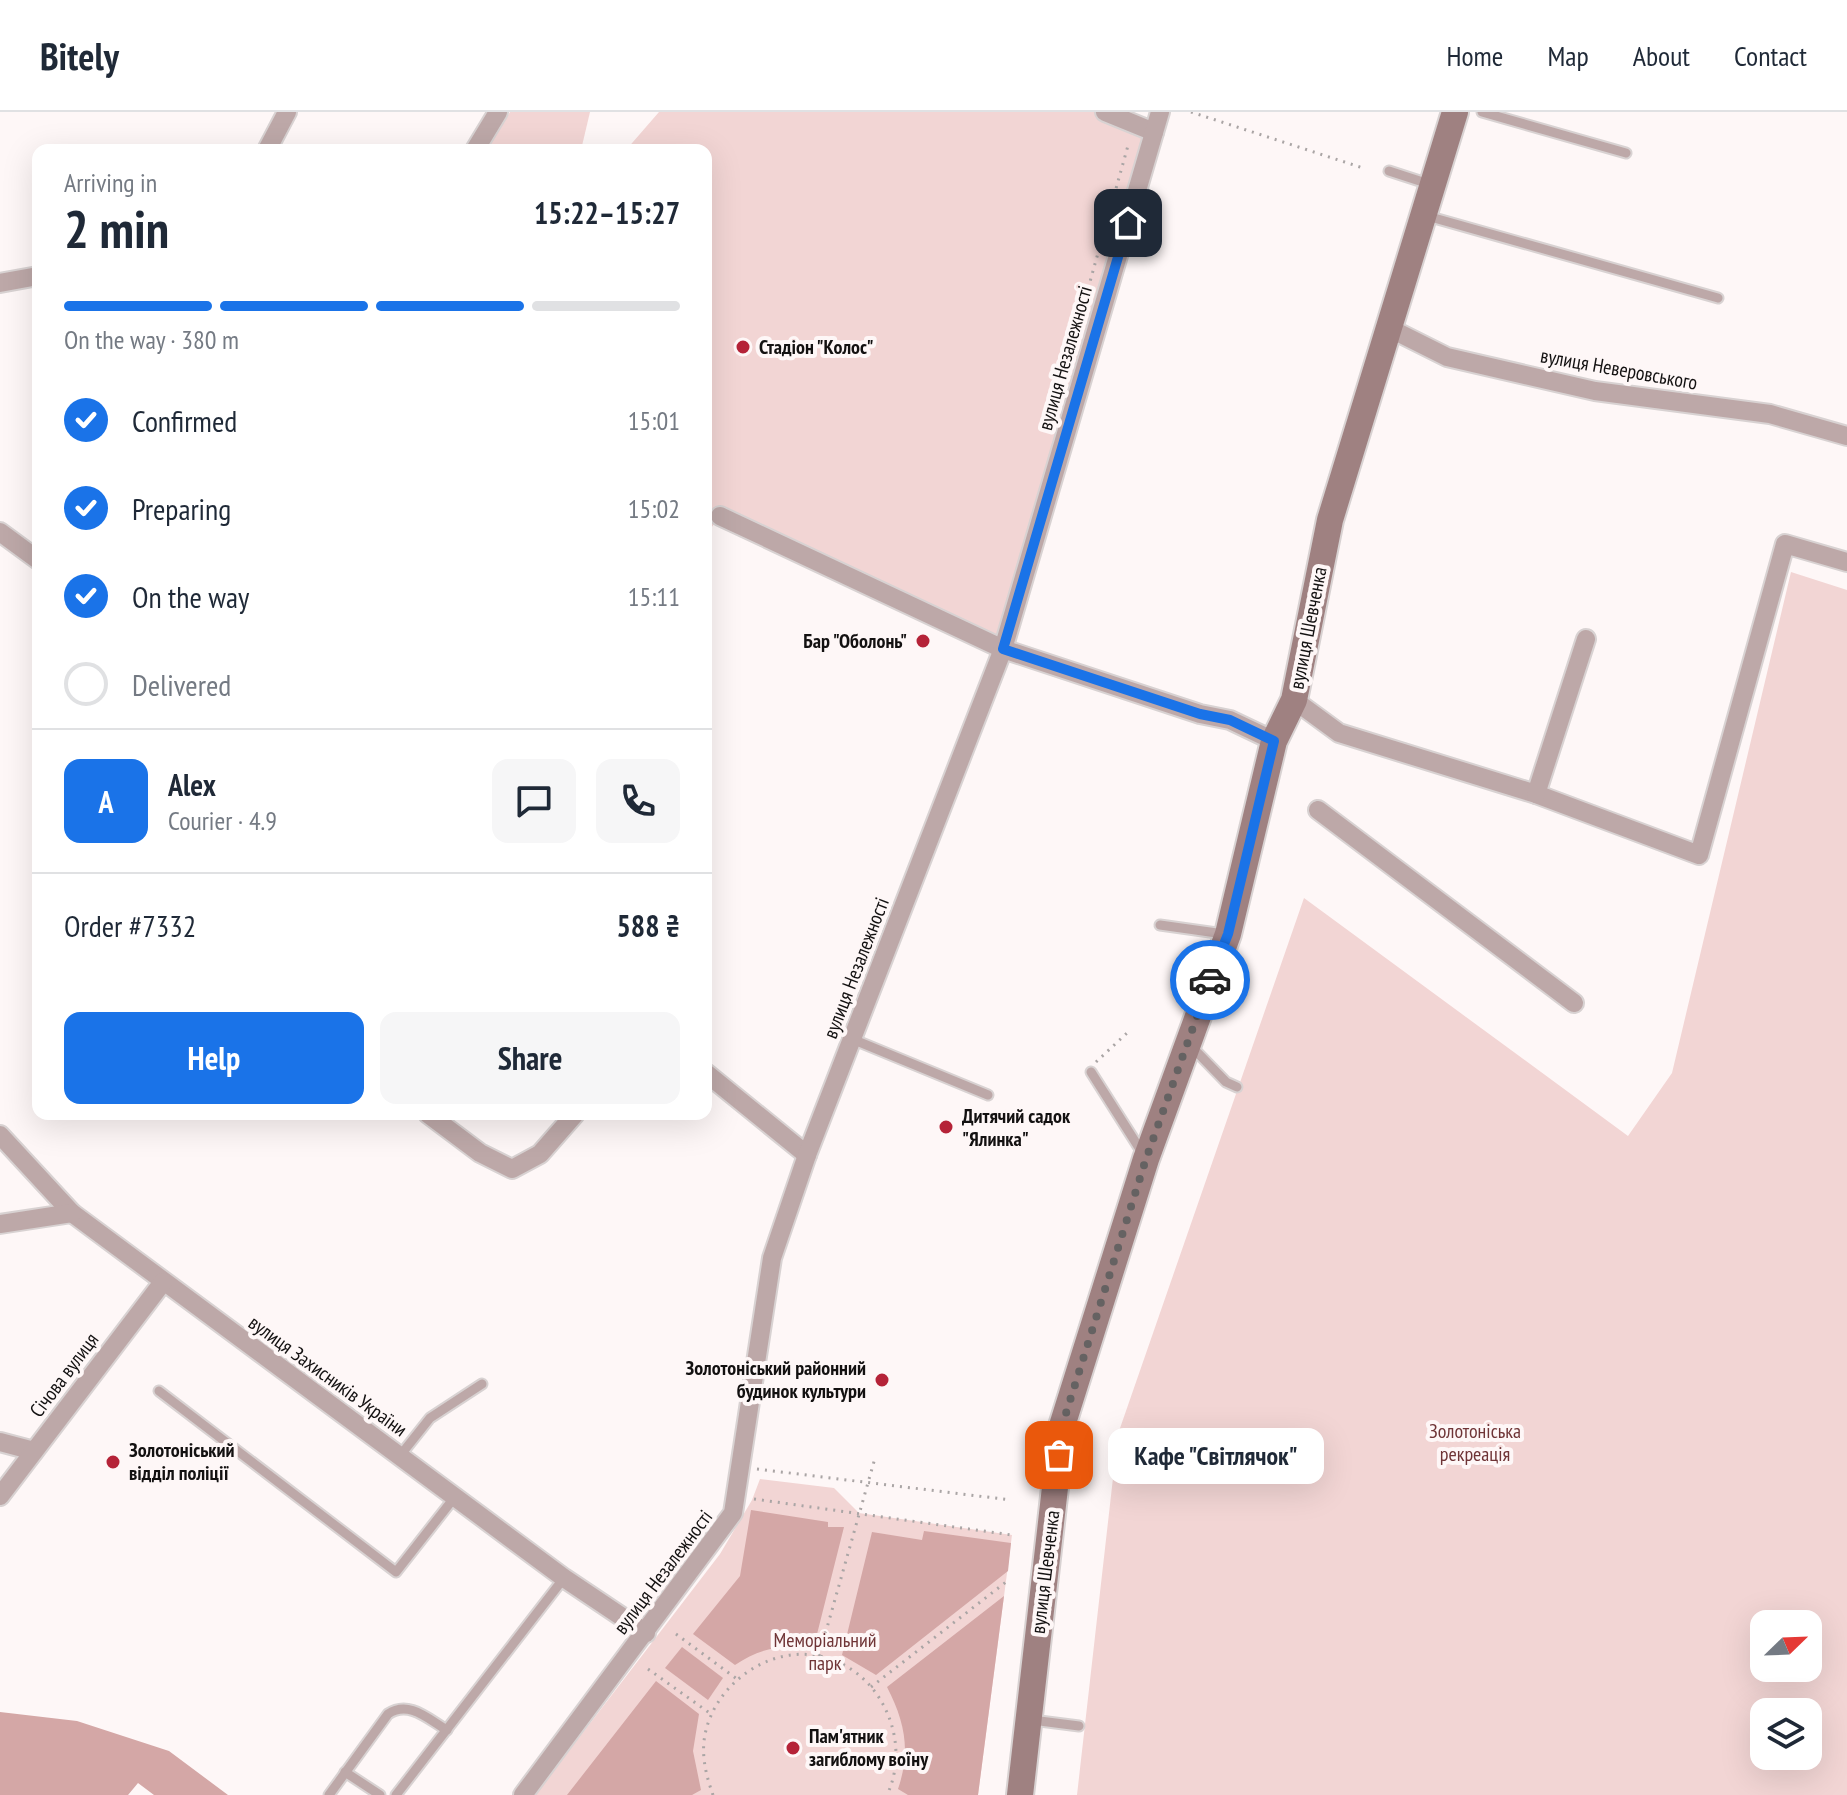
<!DOCTYPE html>
<meta charset="utf-8">
<style>
body{margin:0;font-family:"PT Sans Narrow",sans-serif;background:#f6f6f7;color:#1f2937;height:100vh;display:flex;flex-direction:column;font-size:30px;white-space:nowrap}
*{box-sizing:border-box;margin:0}
p{font-size:26px;color:#747a83}
.icon{flex:none;width:44px;height:44px;fill:none;stroke:currentColor;stroke-width:2;stroke-linecap:round;stroke-linejoin:round}
.map{position:relative;flex:1;overflow:hidden}
.drawer{position:absolute;left:32px;top:32px;width:680px;height:976px;display:flex;flex-direction:column;background:#fff;border-radius:16px;box-shadow:0 8px 32px #0002}
.drawer>*{flex:none}
.needle{width:52px;rotate:67deg}
.tools{position:absolute;left:1750px;top:1498px;display:grid;gap:16px}
.tools a{display:grid;place-items:center;width:72px;height:72px;border-radius:16px;background:#fff;box-shadow:0 8px 32px #0002;font-size:40px}
.pin{position:absolute;display:grid;place-items:center;width:68px;height:68px;color:#fff;margin:-34px;border-radius:16px;box-shadow:0 4px 12px #0006}
.courier{position:absolute;display:grid;place-items:center;width:80px;height:80px;margin:-40px;border:6px solid #1a73e8;border-radius:50%;background:#fff;color:#222;box-shadow:0 2px 10px #0007}
.bubble{position:absolute;height:56px;border-radius:16px;background:#fff;box-shadow:0 8px 32px #0002;font-size:26px;font-weight:600;line-height:56px;text-align:center}
.summary em{font-style:normal;font-weight:600}
.summary div{display:flex;flex-direction:column-reverse}
.summary{display:flex;align-items:center;justify-content:space-between;height:136px;padding:0 32px}
h1{font-size:52px;font-weight:600;line-height:60px}
.bar{display:grid;grid-template-columns:repeat(4,1fr);gap:12px 8px;align-content:center;height:96px;padding:0 32px}
.bar i{height:10px;border-radius:6px;background:#e0e1e3}
.bar .selected{background:#1a73e8}
.bar p{grid-column:span 4}
.line{display:flex;align-items:center;gap:20px;padding:0 32px;border-top:2px solid #e0e1e3}
.line div{flex:1}
.round{display:grid;place-items:center;flex:none;width:84px;height:84px;border-radius:16px;background:#f6f6f7}
ol{padding:0 32px;list-style:none}
li{display:flex;align-items:center;gap:24px;height:88px}
li p{margin-inline-start:auto}
li .icon{padding:8px;border-radius:50%;background:#1a73e8;color:#fff;stroke-width:4}
li:last-child{color:#747a83}
li i{width:44px;height:44px;border:4px solid #e0e1e3;border-radius:50%}
.button{display:flex;gap:16px;margin-top:auto;padding:16px 32px}
.button a{flex:1;height:92px;border-radius:16px;background:#1a73e8;color:#fff;font-size:32px;font-weight:600;line-height:92px;text-align:center}
.button a+a{background:#f6f6f7;color:#1f2937}
header{display:flex;align-items:center;gap:48px;box-sizing:border-box;height:112px;padding:0 40px;background:#fff;border-bottom:2px solid #e0e1e3}
header strong{font-size:38px}
nav{display:flex;gap:44px;margin-inline-start:auto;font-size:28px}
.map>svg:first-child{display:block}
.green{fill:#f2d5d4;fill-rule:evenodd}
.forest{fill:#d4a7a6}
.lines{fill:none;stroke-linecap:round;stroke-linejoin:round}
.lane-casing{stroke:#d8d2d2;stroke-width:13}
.street-casing{stroke:#d8d2d2;stroke-width:22}
.secondary-casing{stroke:#d8d2d2;stroke-width:30}
.path{stroke:#aaa5a5;stroke-width:3;stroke-dasharray:2 6;stroke-linecap:butt}
.lane{stroke:#bda8a8;stroke-width:9}
.street{stroke:#bda8a8;stroke-width:18}
.secondary{stroke:#9f8181;stroke-width:26}
.done{stroke:#656262;stroke-width:8;stroke-dasharray:0 14.4}
.route{stroke:#1a73e8;stroke-width:10}
.poi-dot{fill:#b52338;stroke:#fef7f7;stroke-width:3}
.labels{text-anchor:middle;dominant-baseline:central;stroke-width:8;stroke-linejoin:round;paint-order:stroke}
.poi-label{font-size:20px;font-weight:bold;fill:#131111;stroke:#fef7f7;text-anchor:start}
.street-label{font-size:20px;fill:#131111;stroke:#fef7f7}
.park-label{font-size:20px;fill:#6f3436;stroke:#fef7f7}
</style>
<header>
<strong>Bitely</strong>
<nav><a>Home</a><a>Map</a><a>About</a><a>Contact</a></nav>
</header>
<div class="map">
<svg width="1847" height="1683" viewBox="0 0 1847 1683">
<rect width="100%" height="100%" fill="#fef7f7"/>
<g class="green">
<path d="M510,0H590L581,38H487Z"/>
<path d="M659,0H1105L1154,20L1003,537L720,404L706,423V38H626Z"/>
<path d="M1791,460L1847,478V1683H1077L1118,1322L1304,786L1628,1024L1672,961ZM1764,1512H1808V1556H1764ZM1764,1600H1808V1644H1764Z"/>
<path d="M760,1367L834,1376L859,1401L1012,1423L978,1683H535L720,1442L752,1388Z"/>
</g>
<g class="forest">
<path d="M751,1398L828,1410V1415H844L813,1538C784,1531 760,1536 735,1553L693,1522L740,1464Z"/>
<path d="M924,1419L1011,1431L1008,1459L876,1563L842,1543L872,1420L922,1428Z"/>
<path d="M1004,1484L978,1683H908L898,1677C911,1639 905,1610 887,1575Z"/>
<path d="M682,1535L723,1566L708,1588L665,1556Z"/>
<path d="M656,1569L699,1602L693,1639L701,1678L692,1683H567Z"/>
<path d="M0,1600L77,1609L169,1639L228,1683H154L138,1671L128,1683H0Z"/>
</g>
<g class="lines">
<defs>
<g id="lane">
<path d="M1482,0L1626,41"/>
<path d="M1389,59L1432,73"/>
<path d="M1427,104L1718,186"/>
<path d="M1160,813L1224,822"/>
<path d="M852,927L988,983"/>
<path d="M1191,934L1226,970L1237,975"/>
<path d="M1091,960L1143,1042"/>
<path d="M159,1279L396,1460L454,1386"/>
<path d="M399,1345L430,1306L482,1272"/>
<path d="M1032,1608L1079,1614"/>
<path d="M345,1660L380,1683"/>
<path d="M329,1683L388,1602C409,1588 428,1607 447,1618"/>
<path d="M396,1683L564,1466"/>
</g>
<g id="street">
<path d="M1105,0L1154,20"/>
<path d="M267,38L287,0"/>
<path d="M475,38L498,0"/>
<path d="M0,171L38,164"/>
<path d="M1389,216L1447,245L1595,279L1770,302L1847,324"/>
<path d="M720,404L1003,537L1200,602L1230,608L1274,629"/>
<path d="M0,420L38,448"/>
<path d="M1294,588L1339,621L1536,682L1699,743L1785,432L1847,450"/>
<path d="M1536,682L1586,527"/>
<path d="M1318,698L1574,891"/>
<path d="M706,961L807,1043"/>
<path d="M428,1002L480,1041L512,1057L540,1042L575,1002"/>
<path d="M0,1023L72,1101L564,1466L646,1521"/>
<path d="M0,1112L72,1101"/>
<path d="M0,1330L34,1339"/>
<path d="M0,1384L163,1170"/>
<path d="M523,1683L733,1401L772,1146L807,1043L1003,537L1160,0"/>
</g>
<path id="secondary" d="M1020,1683L1062,1314L1146,1047L1228,822L1274,629L1294,588L1330,408L1455,0"/>
</defs>
<use href="#lane" class="lane-casing"/>
<use href="#street" class="street-casing"/>
<use href="#secondary" class="secondary-casing"/>
<g class="path">
<path d="M1191,0L1363,56"/>
<path d="M1086,184L1129,30"/>
<path d="M1096,950L1127,921"/>
<path d="M757,1357L1011,1388"/>
<path d="M754,1387L1012,1423"/>
<path d="M676,1522L737,1567"/>
<path d="M819,1544L875,1346"/>
<path d="M648,1557L711,1602"/>
<path d="M871,1575L1006,1470"/>
<path d="M713,1683C707,1666 702,1648 704,1629C710,1577 765,1533 819,1544C880,1556 913,1628 887,1683"/>
</g>
<use href="#lane" class="lane"/>
<use href="#street" class="street"/>
<use href="#secondary" class="secondary"/>
</g>
<g class="lines">
<path class="done" d="M1059,1343L1062,1314L1146,1047L1210,868"/>
<path class="route" d="M1128,111L1003,537L1200,602L1230,608L1274,629L1228,822L1210,868"/>
</g>
<g class="poi-dot">
<circle cx="743" cy="235" r="8"/>
<circle cx="923" cy="529" r="8"/>
<circle cx="946" cy="1015" r="8"/>
<circle cx="882" cy="1268" r="8"/>
<circle cx="113" cy="1350" r="8"/>
<circle cx="793" cy="1636" r="8"/>
</g>
<g class="labels">
<g class="poi-label">
<text x="759" y="235">Стадіон "Колос"</text>
<text x="907" y="529" text-anchor="end">Бар "Оболонь"</text>
<text x="962" y="1004">Дитячий садок<tspan x="962" dy="23">"Ялинка"</tspan></text>
<text x="866" y="1256" text-anchor="end">Золотоніський районний<tspan x="866" dy="23">будинок культури</tspan></text>
<text x="129" y="1338">Золотоніський<tspan x="129" dy="23">відділ поліції</tspan></text>
<text x="809" y="1624">Пам'ятник<tspan x="809" dy="23">загиблому воїну</tspan></text>
</g>
<g class="street-label">
<text transform="translate(1065 246) rotate(-74)">вулиця Незалежності</text>
<text transform="translate(1619 257) rotate(10)">вулиця Неверовського</text>
<text transform="translate(1308 516) rotate(-79)">вулиця Шевченка</text>
<text transform="translate(856 856) rotate(-69)">вулиця Незалежності</text>
<text transform="translate(64 1263) rotate(-53)">Січова вулиця</text>
<text transform="translate(328 1264) rotate(36)">вулиця Захисників України</text>
<text transform="translate(663 1460) rotate(-53)">вулиця Незалежності</text>
<text transform="translate(1045 1460) rotate(-83)">вулиця Шевченка</text>
</g>
<g class="park-label">
<text x="1475" y="1319">Золотоніська<tspan x="1475" dy="23">рекреація</tspan></text>
<text x="825" y="1528">Меморіальний<tspan x="825" dy="23">парк</tspan></text>
</g>
</g>
</svg>
<div class="tools">
<a><svg class="needle" viewBox="-14 -14 28 28"><path d="M0-13l5 13h-10z" fill="#e53935"/><path d="M0 13l5-13h-10z" fill="#747a83"/></svg></a>
<a><svg class="icon" aria-label="layers" viewBox="0 0 24 24"><path d="M12 4l9 5-9 5-9-5zM3 14l9 5 9-5"/></svg></a>
</div>
<div class="pin" style="left:1059px;top:1343px;background:#ea580c"><svg class="icon" aria-label="bag" viewBox="0 0 24 24"><path d="M5 8h14l-1 12H6zM9 8a3 3 0 0 1 6 0"/></svg></div>
<div class="pin" style="left:1128px;top:111px;background:#1f2937"><svg class="icon" aria-label="home" viewBox="0 0 24 24"><path d="M3 11l9-7 9 7M6 9v11h12V9"/></svg></div>
<div class="courier" style="left:1210px;top:868px"><svg class="icon" aria-label="car" viewBox="0 0 24 24"><path d="M5 17H2v-5l4-1 3-4h7l3 4 3 1v5h-3M9 17h6M6 11h13"/><circle cx="7" cy="17" r="2"/><circle cx="17" cy="17" r="2"/></svg></div>
<div class="bubble" style="left:1108px;top:1316px;width:216px">Кафе &quot;Світлячок&quot;</div>
<section class="drawer">
<div class="summary"><div><h1>2 min</h1><p>Arriving in</p></div><em>15:22–15:27</em></div>
<div class="bar"><i class="selected"></i><i class="selected"></i><i class="selected"></i><i></i><p>On the way · 380 m</p></div>
<ol>
<li><svg class="icon" aria-label="check" viewBox="0 0 24 24"><path d="M5 12l5 5 9-10"/></svg>Confirmed<p>15:01</p></li>
<li><svg class="icon" aria-label="check" viewBox="0 0 24 24"><path d="M5 12l5 5 9-10"/></svg>Preparing<p>15:02</p></li>
<li><svg class="icon" aria-label="check" viewBox="0 0 24 24"><path d="M5 12l5 5 9-10"/></svg>On the way<p>15:11</p></li>
<li><i></i>Delivered</li>
</ol>
<div class="line" style="height:144px"><b class="round" style="background:#1a73e8;color:#fff">A</b><div><b>Alex</b><p>Courier · 4.9</p></div><a class="round"><svg class="icon" aria-label="chat" viewBox="0 0 24 24"><path d="M4 5h16v11H9l-5 4z"/></svg></a><a class="round"><svg class="icon" aria-label="phone" viewBox="0 0 24 24"><path d="M5 4h4l2 5-3 2q2 4 5 5l2-3 5 2v4C11 20 4 13 5 4z"/></svg></a></div>
<div class="line" style="height:104px"><div>Order #7332</div><b>588 ₴</b></div>
<div class="button"><a>Help</a><a>Share</a></div>
</section>
</div>
